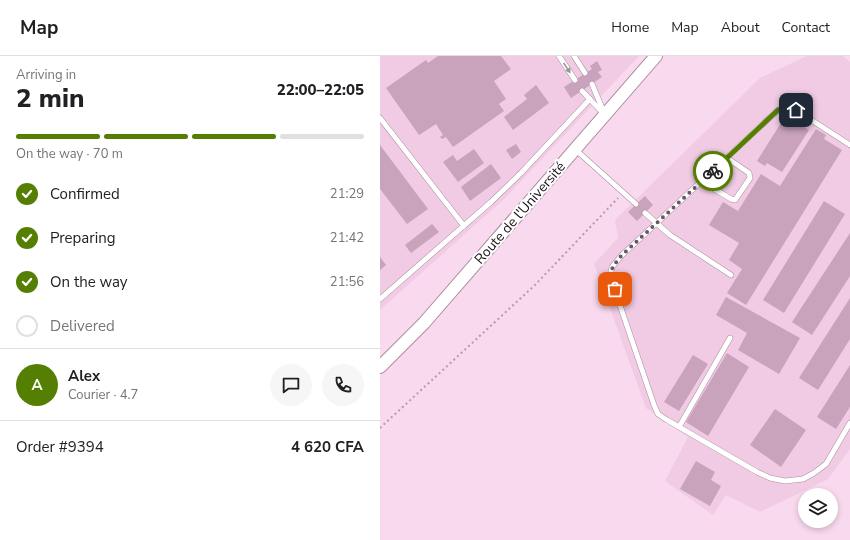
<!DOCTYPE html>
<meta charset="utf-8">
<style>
body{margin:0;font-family:"Nunito Sans",sans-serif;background:#f6f6f6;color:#202124;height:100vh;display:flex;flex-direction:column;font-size:15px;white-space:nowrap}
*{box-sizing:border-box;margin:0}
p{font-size:13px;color:#757577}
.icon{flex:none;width:22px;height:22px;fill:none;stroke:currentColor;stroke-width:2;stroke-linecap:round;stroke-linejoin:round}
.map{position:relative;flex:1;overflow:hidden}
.drawer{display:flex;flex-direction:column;background:#fff;width:380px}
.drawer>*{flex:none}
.tools{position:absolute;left:418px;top:432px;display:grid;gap:8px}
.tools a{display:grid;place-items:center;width:40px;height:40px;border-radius:50%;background:#fff;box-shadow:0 2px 6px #0003;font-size:20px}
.pin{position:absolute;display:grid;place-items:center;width:34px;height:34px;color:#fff;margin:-17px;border-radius:8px;box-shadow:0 2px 6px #0006}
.courier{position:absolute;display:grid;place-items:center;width:40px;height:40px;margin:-20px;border:3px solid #557f02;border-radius:50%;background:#fff;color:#222;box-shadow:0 1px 5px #0007}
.overview em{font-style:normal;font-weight:800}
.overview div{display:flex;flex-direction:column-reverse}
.overview{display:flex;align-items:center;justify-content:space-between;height:68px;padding:0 16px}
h1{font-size:26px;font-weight:800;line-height:30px}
.bar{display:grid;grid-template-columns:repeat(4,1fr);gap:6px 4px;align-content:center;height:48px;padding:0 16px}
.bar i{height:5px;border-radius:3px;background:#e0e0e0}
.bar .selected{background:#557f02}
.bar p{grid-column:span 4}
.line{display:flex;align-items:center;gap:10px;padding:0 16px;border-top:1px solid #e0e0e0}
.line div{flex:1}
.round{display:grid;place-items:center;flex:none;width:42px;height:42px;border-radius:21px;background:#f6f6f6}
ol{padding:0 16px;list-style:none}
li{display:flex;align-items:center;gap:12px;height:44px}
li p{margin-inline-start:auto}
li .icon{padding:4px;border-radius:50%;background:#557f02;color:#fff;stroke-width:4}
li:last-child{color:#757577}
li i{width:22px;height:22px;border:2px solid #e0e0e0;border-radius:50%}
header{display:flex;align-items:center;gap:24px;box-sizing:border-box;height:56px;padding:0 20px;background:#fff;border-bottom:1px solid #e0e0e0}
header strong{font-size:19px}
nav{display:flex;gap:22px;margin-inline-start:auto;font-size:14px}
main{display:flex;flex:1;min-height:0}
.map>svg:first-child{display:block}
.built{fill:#f1cbe4}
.building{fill:#c9a2bc}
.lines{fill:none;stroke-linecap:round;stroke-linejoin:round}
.service-casing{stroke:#aa8da0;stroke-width:6}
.tertiary-casing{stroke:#aa8da0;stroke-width:14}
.path{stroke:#b49bac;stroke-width:2;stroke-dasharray:2 3;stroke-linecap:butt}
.service{stroke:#fff;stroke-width:5}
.tertiary{stroke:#fff;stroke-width:12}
.oneway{fill:#999498}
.done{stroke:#695763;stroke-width:4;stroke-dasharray:0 7.2}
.route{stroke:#557f02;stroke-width:5}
.labels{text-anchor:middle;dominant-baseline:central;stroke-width:4;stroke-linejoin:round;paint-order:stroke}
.street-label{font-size:14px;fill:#1c1119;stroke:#fff}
</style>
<header>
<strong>Map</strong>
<nav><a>Home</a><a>Map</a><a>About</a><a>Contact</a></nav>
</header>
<main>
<section class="drawer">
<div class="overview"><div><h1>2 min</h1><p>Arriving in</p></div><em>22:00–22:05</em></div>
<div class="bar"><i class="selected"></i><i class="selected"></i><i class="selected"></i><i></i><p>On the way · 70 m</p></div>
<ol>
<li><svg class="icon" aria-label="check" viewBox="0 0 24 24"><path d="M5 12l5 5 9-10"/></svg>Confirmed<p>21:29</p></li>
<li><svg class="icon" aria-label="check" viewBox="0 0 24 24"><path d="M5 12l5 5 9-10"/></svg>Preparing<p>21:42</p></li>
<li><svg class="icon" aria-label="check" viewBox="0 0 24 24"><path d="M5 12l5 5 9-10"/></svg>On the way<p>21:56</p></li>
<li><i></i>Delivered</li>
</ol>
<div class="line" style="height:72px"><b class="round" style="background:#557f02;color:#fff">A</b><div><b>Alex</b><p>Courier · 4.7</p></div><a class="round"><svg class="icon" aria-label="chat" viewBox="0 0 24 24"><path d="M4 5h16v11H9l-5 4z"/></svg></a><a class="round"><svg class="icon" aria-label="phone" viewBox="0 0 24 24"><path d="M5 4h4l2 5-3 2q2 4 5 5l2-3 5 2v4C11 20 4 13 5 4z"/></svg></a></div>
<div class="line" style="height:52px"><div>Order #9394</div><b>4 620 CFA</b></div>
</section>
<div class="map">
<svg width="470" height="484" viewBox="0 0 470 484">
<rect width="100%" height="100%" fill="#f8d9ed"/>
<g class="built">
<path d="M0,0H259L125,142L0,254Z"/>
<path d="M427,0H463L470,6V393L448,423L380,456L346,439L333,459L285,425L308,381L266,352L214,208L238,182L235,164L380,22Z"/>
</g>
<g class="building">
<path d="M58,0H121L131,13L114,25L126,43L119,48L124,55L73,91L66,81L62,83L60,81L63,79L56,68L39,79L6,32L46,4L48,7Z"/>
<path d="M217,5L222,14L218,16L222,21L191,42L184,31L212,13L210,10Z"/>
<path d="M156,29L169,47L133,74L124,61L147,43L144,39Z"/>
<path d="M406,59L429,74L402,116L387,107L385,110L377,105Z"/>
<path d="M436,73L446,79L444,83L462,94L366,249L347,237L362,213L349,204L359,187L329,169L343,146L358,155L381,118L400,130Z"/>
<path d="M136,88L141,96L132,103L126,94Z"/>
<path d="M0,89L48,153L27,168L0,133Z"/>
<path d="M94,93L104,107L78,126L63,106L73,99L77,105Z"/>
<path d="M111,108L121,122L90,145L81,131Z"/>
<path d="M265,140L273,149L257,165L248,156Z"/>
<path d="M444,145L465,158L404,257L383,244Z"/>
<path d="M52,168L59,176L31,197L25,189Z"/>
<path d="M470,177V220L432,279L412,266Z"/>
<path d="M0,201L6,209L0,214Z"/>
<path d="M346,241L420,282L399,318L358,294L367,277L336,259Z"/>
<path d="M470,242V283L438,334L419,322Z"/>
<path d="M347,297L369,311L328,380L306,366Z"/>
<path d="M313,299L328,308L299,355L284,346Z"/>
<path d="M470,309V351L456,373L437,361Z"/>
<path d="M395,353L426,374L401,411L370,389Z"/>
<path d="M316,405L335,416L331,424L341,430L330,450L300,433Z"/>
</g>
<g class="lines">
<defs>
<g id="service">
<path d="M179,0L195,24"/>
<path d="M194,0L205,17"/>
<path d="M212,28L225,59"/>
<path d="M202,35L222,56"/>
<path d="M0,62L84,170"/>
<path d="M470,89L416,54L407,52L398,54L241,200L232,211L230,220L274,349L278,358L287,364L377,416L390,422L405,425L423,423L434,417L446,408L470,367"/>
<path d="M196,94L256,148"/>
<path d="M321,125L351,143L355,144L370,122L369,117L347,102"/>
<path d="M265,157L290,179L351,219"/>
<path d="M0,243L111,146L141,117L210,43"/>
<path d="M299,371L350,282"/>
</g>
<path id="tertiary" d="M0,311L44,267L276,0"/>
</defs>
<use href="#service" class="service-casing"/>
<use href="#tertiary" class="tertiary-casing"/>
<path class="path" d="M0,372L155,229L238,142"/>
<use href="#service" class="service"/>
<use href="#tertiary" class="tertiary"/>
</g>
<defs><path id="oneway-solid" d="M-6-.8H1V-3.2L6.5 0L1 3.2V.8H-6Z"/></defs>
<use class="oneway" href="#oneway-solid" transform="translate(187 12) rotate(56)"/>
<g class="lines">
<path class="done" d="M235,233C229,215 229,215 241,200L333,115"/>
<path class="route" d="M333,115L398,54L407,52L416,54"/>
</g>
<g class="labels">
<g class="street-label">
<text transform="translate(140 157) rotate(-49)">Route de l'Université</text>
</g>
</g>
</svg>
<div class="tools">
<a><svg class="icon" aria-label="layers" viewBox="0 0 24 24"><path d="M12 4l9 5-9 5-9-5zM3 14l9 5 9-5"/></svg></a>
</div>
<div class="pin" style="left:235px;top:233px;background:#ea580c"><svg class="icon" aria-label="bag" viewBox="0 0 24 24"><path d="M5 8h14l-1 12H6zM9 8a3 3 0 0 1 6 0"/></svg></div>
<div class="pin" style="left:416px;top:54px;background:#1f2937"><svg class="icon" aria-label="home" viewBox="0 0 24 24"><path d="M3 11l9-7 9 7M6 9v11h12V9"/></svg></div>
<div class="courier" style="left:333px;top:115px"><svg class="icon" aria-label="bike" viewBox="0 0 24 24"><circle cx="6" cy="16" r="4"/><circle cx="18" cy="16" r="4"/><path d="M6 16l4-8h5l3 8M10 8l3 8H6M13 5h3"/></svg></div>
</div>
</main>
